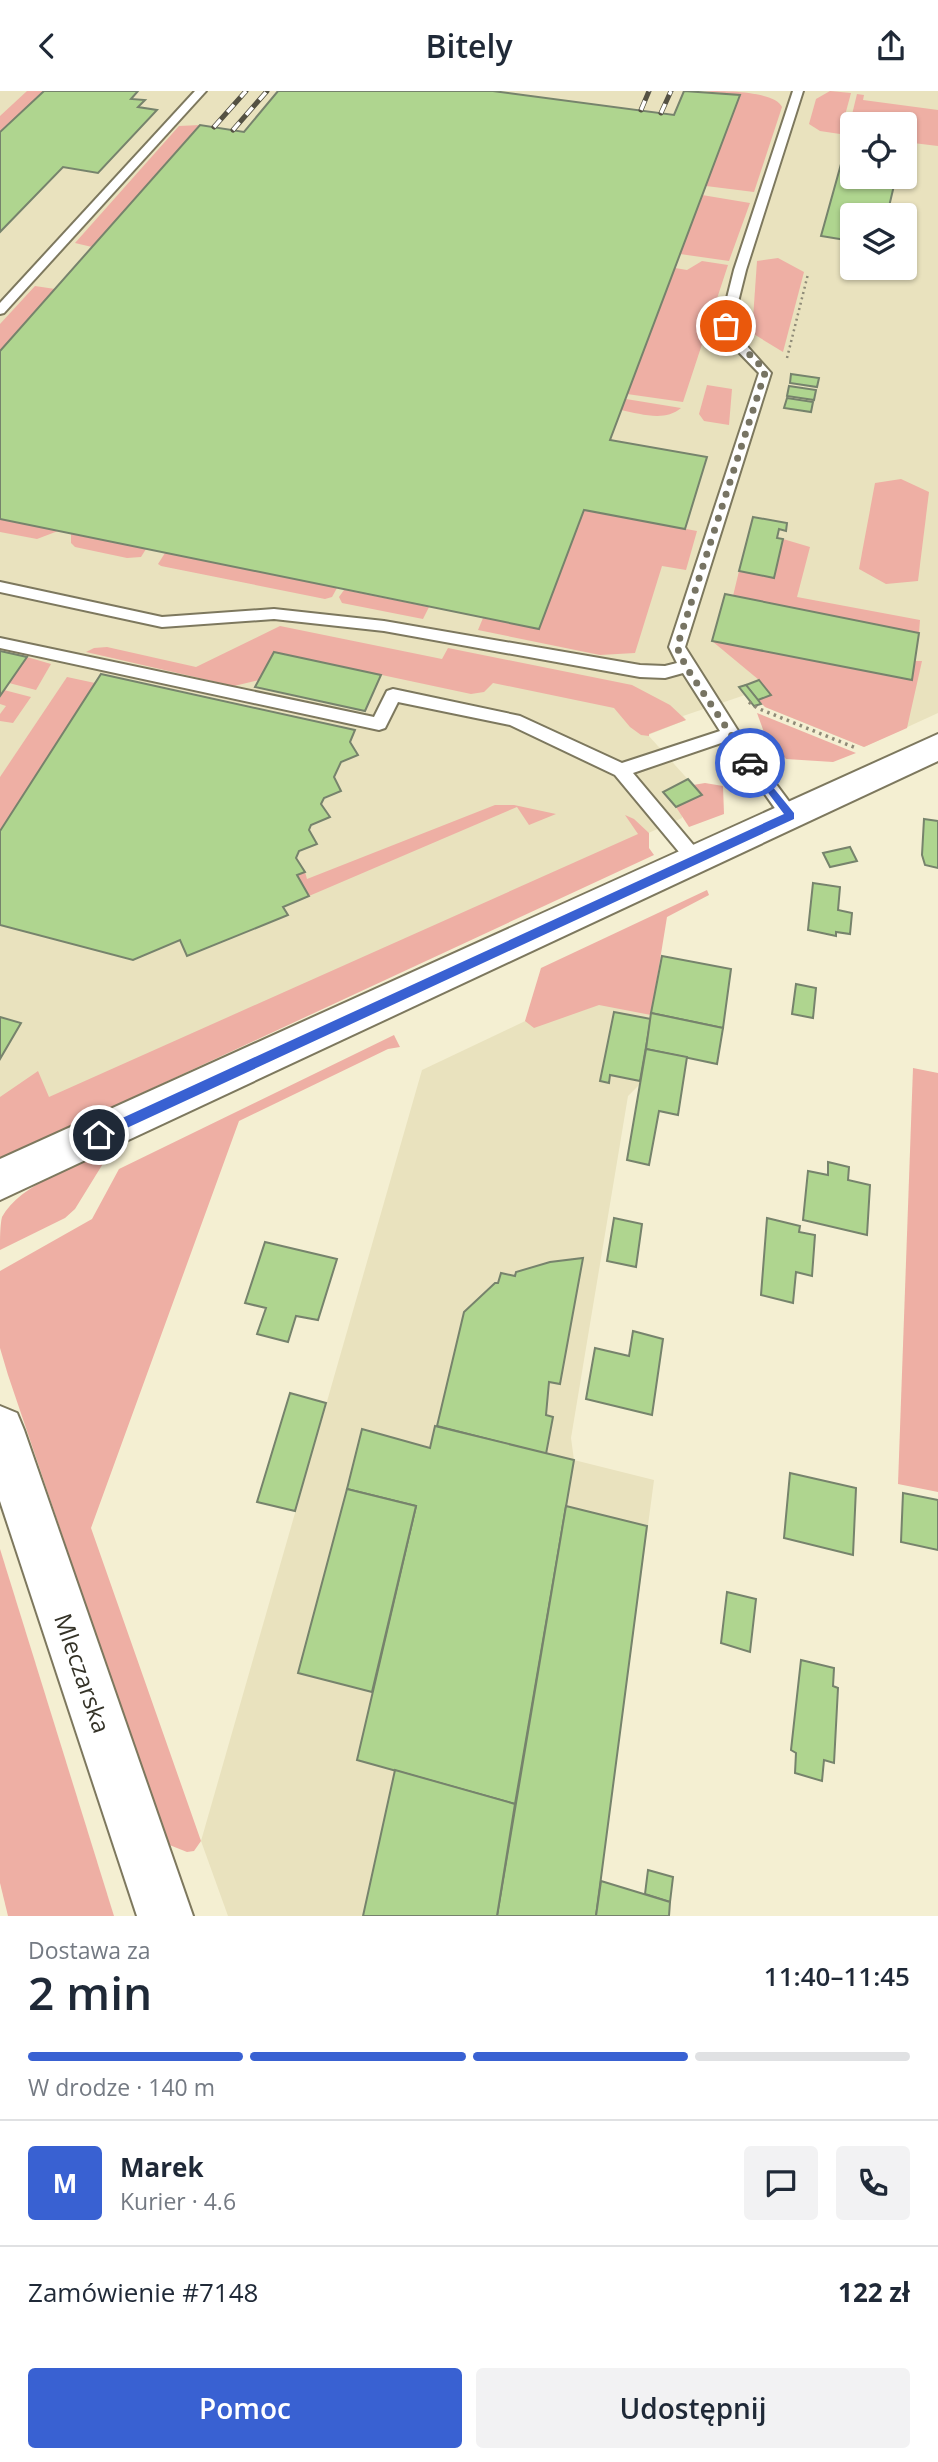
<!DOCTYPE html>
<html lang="pl">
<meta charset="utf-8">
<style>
body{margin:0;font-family:"Open Sans",sans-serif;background:#f2f2f3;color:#1f2937;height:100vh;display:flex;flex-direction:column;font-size:26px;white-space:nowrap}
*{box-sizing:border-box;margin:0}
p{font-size:23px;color:#747a83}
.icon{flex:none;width:38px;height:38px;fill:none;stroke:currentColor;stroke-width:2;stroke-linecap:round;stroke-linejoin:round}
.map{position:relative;height:1825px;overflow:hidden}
.panel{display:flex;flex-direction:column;background:#fff;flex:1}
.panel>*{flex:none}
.buttons{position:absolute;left:840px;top:21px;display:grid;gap:14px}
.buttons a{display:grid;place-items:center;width:77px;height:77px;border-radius:7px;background:#fff;box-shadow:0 2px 5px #0004;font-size:35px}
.pin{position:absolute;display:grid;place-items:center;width:60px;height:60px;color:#fff;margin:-30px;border:4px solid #fff;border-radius:50%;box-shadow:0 2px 7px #0007}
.courier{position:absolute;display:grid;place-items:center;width:70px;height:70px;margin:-35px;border:5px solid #3961d2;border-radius:50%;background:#fff;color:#222;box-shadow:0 2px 9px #0007}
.overview em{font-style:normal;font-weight:600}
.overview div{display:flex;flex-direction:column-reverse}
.overview{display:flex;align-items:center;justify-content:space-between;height:119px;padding:0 28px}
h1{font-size:46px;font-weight:600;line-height:52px}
.bar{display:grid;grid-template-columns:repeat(4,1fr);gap:10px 7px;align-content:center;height:84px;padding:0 28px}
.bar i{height:9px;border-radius:5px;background:#e0e1e3}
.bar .active{background:#3961d2}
.bar p{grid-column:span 4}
.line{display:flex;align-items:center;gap:18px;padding:0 28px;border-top:2px solid #e0e1e3}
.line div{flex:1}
.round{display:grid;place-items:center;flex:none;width:74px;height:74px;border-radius:7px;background:#f2f2f3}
.cta{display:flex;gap:14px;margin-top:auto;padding:14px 28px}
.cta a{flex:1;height:80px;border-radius:7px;background:#3961d2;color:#fff;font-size:28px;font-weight:600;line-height:80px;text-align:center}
.cta a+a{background:#f2f2f3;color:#1f2937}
header{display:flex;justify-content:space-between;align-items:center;height:91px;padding:0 28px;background:#fff;font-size:32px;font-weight:600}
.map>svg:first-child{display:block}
.built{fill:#e9e2be;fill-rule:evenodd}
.green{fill:#eeafa4}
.building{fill:#afd58f;stroke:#76836c;stroke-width:2}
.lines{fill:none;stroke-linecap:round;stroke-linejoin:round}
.service-casing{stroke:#7d785e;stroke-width:4}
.minor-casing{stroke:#7d785e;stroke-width:4}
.tertiary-casing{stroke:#7d785e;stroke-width:4}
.path-far1{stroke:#8f8b78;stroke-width:2.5;stroke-dasharray:2 3.5;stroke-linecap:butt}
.path{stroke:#8f8b78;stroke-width:3.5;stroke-dasharray:2.5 4.5;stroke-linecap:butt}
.service{fill:#fff;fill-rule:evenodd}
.minor{fill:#fff;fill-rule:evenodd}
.tertiary{fill:#fff;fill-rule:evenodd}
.rail-casing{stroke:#545143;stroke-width:5}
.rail{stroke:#fff;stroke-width:3.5;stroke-dasharray:10;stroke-linecap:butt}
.route{fill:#3961d2}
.done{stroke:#777463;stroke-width:7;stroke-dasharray:0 12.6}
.labels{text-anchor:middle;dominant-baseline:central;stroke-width:5;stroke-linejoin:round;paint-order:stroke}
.near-street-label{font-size:24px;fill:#343227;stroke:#fff}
</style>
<header><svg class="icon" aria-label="back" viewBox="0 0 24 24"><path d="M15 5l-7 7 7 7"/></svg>Bitely<svg class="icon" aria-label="share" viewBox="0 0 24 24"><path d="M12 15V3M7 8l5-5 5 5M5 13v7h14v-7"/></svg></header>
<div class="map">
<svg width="938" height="1825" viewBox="0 0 938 1825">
<rect width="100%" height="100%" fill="#f4efd2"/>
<g class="built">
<path d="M0,0H938V622L864,656L765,616L771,604L759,589L740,596L745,604L683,625L686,629L648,644L702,704L677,717L682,723V727L0,1032ZM852,33H905V86H852ZM852,124H905V177H852Z"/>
<path d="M662,865L640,993L628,1005L571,1347L574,1369L654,1389L596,1825H228L201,1750L422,979Z"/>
</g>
<g class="green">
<path d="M27,0H44L0,41V25Z"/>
<path d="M704,0C725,0 775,0 782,16L754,101L706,95L739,4Z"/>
<path d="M830,0L851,2L840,43L820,40L809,33L816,8Z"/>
<path d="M857,3L864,4L863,9L938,19V55L905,51V33H852V44H847Z"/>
<path d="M200,34L92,156L75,152L179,35Z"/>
<path d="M702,104L750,112L729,170L680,163Z"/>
<path d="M778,167L804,181L783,261L752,242L757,170Z"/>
<path d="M702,170L728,174L683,311L627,303L675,177L687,179Z"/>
<path d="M35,195L55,198L0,260V233Z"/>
<path d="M707,294L732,298L729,334L704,330L699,323Z"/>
<path d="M626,308L681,317C665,331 641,323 621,319Z"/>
<path d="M901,388L929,401L918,490L886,493L859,478L875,392Z"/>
<path d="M584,419L697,440L686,479L662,475L635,562L600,564L478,539L483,527L539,538Z"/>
<path d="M0,428L58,440L37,448L0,441Z"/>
<path d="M71,443L146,458L141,466L127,467L75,456L71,452Z"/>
<path d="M783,448L810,456L797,506L920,529L919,542L733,505L739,480L774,487Z"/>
<path d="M165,462L337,497L332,506L325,508L161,475L158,473Z"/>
<path d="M344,499H345L429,516L423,528L342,512L339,506Z"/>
<path d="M280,535L442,568L448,557L632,594L670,614L686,629L649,643V645L641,644L630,636L614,617L493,592L484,601L471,603L274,561L259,589L234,595L86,561L94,557L107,556L196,576Z"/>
<path d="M712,550L912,589L915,570H922L907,637L864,656L765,616L758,609L771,603L759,589Z"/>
<path d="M27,566L51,573L36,599L9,592Z"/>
<path d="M67,586L95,592L0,740V686Z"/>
<path d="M4,599L31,606L13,632L0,630V623L6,615L0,613V605Z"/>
<path d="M757,622L856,662L833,671L786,668L765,644Z"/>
<path d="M705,692L723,695L724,723L689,736L676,716L702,704L693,694Z"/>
<path d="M495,714H514L556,723L529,734L517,716L309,805L297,784L305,781L307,788Z"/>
<path d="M625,724L634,728L649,742V757L654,764L0,1068V1006L38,980L49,1006L638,743Z"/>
<path d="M707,799L709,804L667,826L651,924L599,914L534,937L525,930L541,877Z"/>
<path d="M394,944L400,956L388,958L239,1030L91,1437L201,1750L194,1760L187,1761L167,1753L8,1284L0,1257V1180L92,1128L119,1078Z"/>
<path d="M913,977L938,982V1401L898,1393Z"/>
<path d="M112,1058L75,1118L65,1127L0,1159C0,1149 0,1134 2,1126C20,1093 79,1073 112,1058Z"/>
<path d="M0,1458L114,1825H8L0,1792Z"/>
</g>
<g class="building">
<path d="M44,0H138L131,8L145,9L138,16L157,19L98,82L63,76L0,141V41Z"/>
<path d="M278,0H493L674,24L684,0L740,4L610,349L707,366L685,438L584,419L539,538L0,428V260L200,34L244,41Z"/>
<path d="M848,48L852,49V86H896L887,124H852V150L821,145Z"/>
<path d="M791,283L819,287L817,296L790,292Z"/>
<path d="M789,295L816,299L814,309L787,305Z"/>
<path d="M787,307L813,311L811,321L784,317Z"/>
<path d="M753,426L787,432L786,440L779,438L777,447L783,448L774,487L739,480Z"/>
<path d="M725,503L919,542L912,589L712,550Z"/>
<path d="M0,560L27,566L0,605Z"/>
<path d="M274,561L381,584L365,620L255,596Z"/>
<path d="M101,583L355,639L350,651L358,664L341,671L334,686L341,700L324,707L321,713L330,726L311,734L309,739L317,753L299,760L296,767L305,781L297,784L309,805L283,816L288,824L187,865L180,849L133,869L0,834V740Z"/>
<path d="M759,589L771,604L758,609L746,594Z"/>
<path d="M746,594L758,609L761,613L754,615L739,596Z"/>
<path d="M688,688L702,704L676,716L663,701Z"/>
<path d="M924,728L938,730V777L925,774L922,764Z"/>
<path d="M850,756L857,770L830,776L823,762Z"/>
<path d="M813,792L840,796L838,819L852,822L850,843L836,841V845L808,839Z"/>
<path d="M662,865L731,878L723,937L651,922Z"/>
<path d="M796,893L816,897L813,927L792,923Z"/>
<path d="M614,921L651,928L640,990L610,984L609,992L600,990Z"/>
<path d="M651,922L723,937L717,973L646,958Z"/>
<path d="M0,926L21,932L0,968Z"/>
<path d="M646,958L687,966L678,1024L659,1020L649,1074L627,1069Z"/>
<path d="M828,1071L849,1076L848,1089L870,1094L867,1144L803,1129L808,1080L828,1084Z"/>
<path d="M614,1127L642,1133L636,1176L607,1170Z"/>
<path d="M767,1127L800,1135L799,1141L815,1144L812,1185L796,1181L793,1212L761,1204Z"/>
<path d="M265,1151L337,1168L318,1229L296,1225L288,1251L257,1243L266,1217L245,1212Z"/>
<path d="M583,1167L560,1293L549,1291L546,1324L553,1326L546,1363L437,1335L464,1221L495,1192H498L501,1182L515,1185L516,1181L550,1171Z"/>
<path d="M633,1240L663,1248L652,1324L586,1308L595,1257L629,1265Z"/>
<path d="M290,1302L326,1312L295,1420L257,1411Z"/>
<path d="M435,1335L574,1369L515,1713L357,1669L416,1415L347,1398L362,1338L430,1357Z"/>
<path d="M790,1382L856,1397L853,1464L784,1447Z"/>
<path d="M347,1398L416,1415L372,1601L298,1582Z"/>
<path d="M903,1402L938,1409V1459L901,1451Z"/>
<path d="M566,1415L647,1435L596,1825H497Z"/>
<path d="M727,1501L756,1508L750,1561L721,1552Z"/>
<path d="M801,1569L834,1577L833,1595L838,1597L834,1672L824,1669L822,1690L795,1682L796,1662L791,1659Z"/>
<path d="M395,1679L515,1713L497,1825H363Z"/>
<path d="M648,1779L673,1786L670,1811L645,1803Z"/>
<path d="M601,1790L670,1811L669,1825H596Z"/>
</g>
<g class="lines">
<defs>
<g id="service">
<path d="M195,0H206L4,222L0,223V212Z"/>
<path d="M793,0H803L746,179L732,235L738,245L771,282L685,556L747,654L796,720L799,725L796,730H784L727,650L633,682L701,763L704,768L701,773H689L615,684L510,634L398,611L385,637L379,639L0,557V547L374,626L387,600L393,598L520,625L622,672L720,640L683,582L665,587L640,586L384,540L274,528L162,536L0,501V491L162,526L274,518L384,530L640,574L665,575L677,572L669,556L759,282L729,251L720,235L734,179Z"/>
</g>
<path id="minor" d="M0,1315L17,1322L24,1339L193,1825H137L0,1410Z"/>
<path id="tertiary" d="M938,643V670L0,1109V1068Z"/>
</defs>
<use href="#service" class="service-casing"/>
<use href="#minor" class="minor-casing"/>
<use href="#tertiary" class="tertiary-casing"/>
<path class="path-far1" d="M787,267L808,183"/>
<path class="path" d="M749,611L757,617L856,657"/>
<use href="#service" class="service"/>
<use href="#minor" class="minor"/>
<use href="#tertiary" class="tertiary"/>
<defs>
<g id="rail">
<path d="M641,19L649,0"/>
<path d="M661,22L671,0"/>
<path d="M214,36L246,0"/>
<path d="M233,39L267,0"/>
</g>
</defs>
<use href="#rail" class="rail-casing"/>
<use href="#rail" class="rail"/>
</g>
<path class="route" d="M750,668L794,722V728L103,1048H94V1040L784,723L747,674L745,672Z"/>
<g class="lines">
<path class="done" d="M726,235C733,255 755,263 765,282L677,556L686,576L750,672"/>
</g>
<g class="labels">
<g class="near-street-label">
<text transform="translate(83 1582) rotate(71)">Mleczarska</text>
</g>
</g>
</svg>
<div class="buttons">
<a><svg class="icon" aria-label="locate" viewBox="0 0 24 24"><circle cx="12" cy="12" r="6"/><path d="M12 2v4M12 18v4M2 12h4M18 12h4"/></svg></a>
<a><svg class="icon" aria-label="layers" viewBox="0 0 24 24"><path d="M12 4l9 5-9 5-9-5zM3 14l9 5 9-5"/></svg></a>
</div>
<div class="pin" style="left:726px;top:235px;background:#ea580c"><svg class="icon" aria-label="bag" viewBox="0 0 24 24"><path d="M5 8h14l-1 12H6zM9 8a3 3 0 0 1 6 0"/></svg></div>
<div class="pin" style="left:99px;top:1044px;background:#1f2937"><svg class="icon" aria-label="home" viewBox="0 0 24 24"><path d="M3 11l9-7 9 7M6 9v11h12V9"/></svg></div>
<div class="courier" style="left:750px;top:672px"><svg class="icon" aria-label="car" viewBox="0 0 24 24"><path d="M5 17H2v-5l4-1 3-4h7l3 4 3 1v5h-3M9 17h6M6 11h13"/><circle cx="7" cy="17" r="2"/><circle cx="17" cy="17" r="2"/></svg></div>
</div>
<section class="panel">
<div class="overview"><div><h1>2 min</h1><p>Dostawa za</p></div><em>11:40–11:45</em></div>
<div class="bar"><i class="active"></i><i class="active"></i><i class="active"></i><i></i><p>W drodze · 140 m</p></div>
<div class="line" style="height:126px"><b class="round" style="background:#3961d2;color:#fff">M</b><div><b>Marek</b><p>Kurier · 4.6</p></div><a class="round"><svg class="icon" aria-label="chat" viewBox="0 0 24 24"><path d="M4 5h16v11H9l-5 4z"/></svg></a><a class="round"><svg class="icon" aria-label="phone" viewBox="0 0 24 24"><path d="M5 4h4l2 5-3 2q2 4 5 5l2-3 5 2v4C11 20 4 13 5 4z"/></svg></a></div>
<div class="line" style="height:91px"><div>Zamówienie #7148</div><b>122 zł</b></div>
<div class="cta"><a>Pomoc</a><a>Udostępnij</a></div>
</section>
